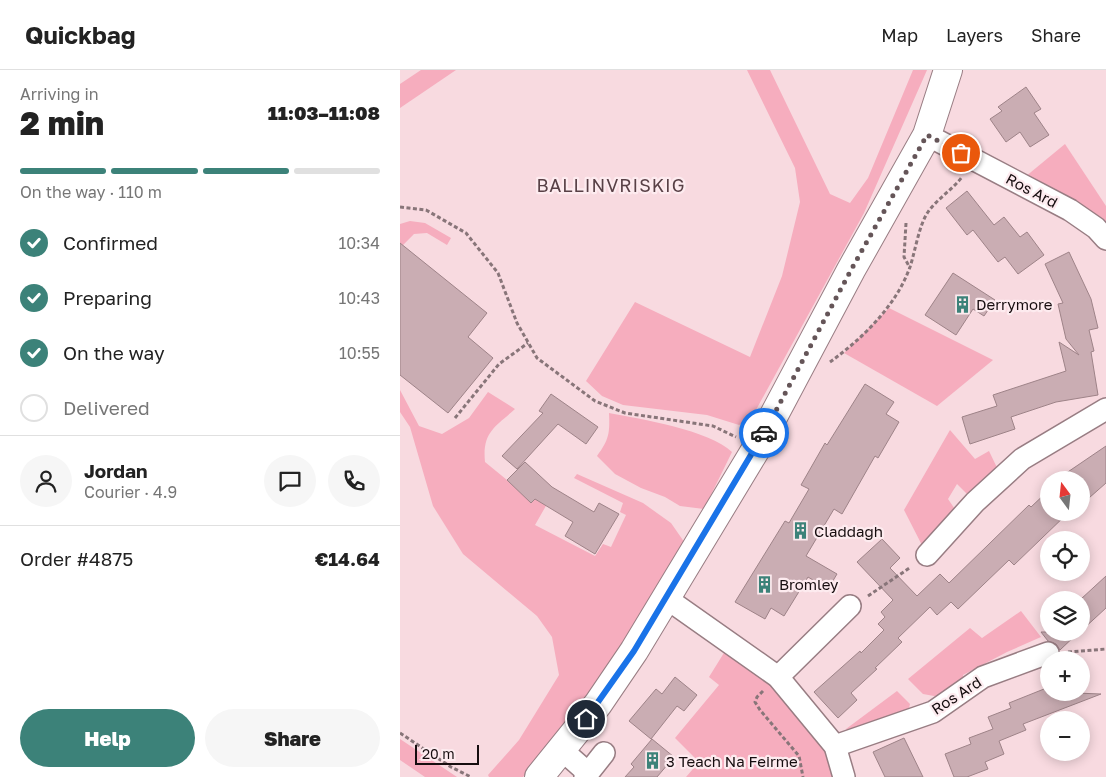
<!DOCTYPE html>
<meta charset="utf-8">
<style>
body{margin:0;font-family:"Golos Text",sans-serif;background:#f6f6f6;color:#222;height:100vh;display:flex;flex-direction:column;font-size:19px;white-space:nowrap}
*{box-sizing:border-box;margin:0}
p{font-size:16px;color:#767676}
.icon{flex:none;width:28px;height:28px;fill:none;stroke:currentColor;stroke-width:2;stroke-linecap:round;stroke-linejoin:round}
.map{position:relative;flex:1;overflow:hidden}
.panel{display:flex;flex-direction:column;background:#fff;width:400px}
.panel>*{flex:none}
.needle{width:32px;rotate:345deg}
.controls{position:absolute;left:640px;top:401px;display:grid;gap:10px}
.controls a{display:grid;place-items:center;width:50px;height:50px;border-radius:50%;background:#fff;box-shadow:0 2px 12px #0003;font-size:25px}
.scale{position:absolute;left:15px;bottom:12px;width:64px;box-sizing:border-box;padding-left:5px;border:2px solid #160d0f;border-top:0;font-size:14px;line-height:18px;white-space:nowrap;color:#160d0f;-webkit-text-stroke:4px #fdebef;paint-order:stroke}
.pin{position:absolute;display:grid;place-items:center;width:42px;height:42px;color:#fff;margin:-21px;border:2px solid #fff;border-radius:50%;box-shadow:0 1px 5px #0007}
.courier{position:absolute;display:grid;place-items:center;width:50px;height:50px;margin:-25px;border:4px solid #1a73e8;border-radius:50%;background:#fff;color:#222;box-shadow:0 1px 6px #0007}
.head em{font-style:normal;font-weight:800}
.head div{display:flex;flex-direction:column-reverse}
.head{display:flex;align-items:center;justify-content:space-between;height:85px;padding:0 20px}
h1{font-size:32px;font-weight:800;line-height:38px}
.bar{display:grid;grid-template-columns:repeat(4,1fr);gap:8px 5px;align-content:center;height:60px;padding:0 20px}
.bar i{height:6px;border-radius:4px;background:#e0e0e0}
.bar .selected{background:#3c8279}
.bar p{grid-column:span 4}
.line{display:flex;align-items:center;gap:12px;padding:0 20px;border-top:1px solid #e0e0e0}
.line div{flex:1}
.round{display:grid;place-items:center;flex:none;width:52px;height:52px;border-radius:26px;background:#f6f6f6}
ol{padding:0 20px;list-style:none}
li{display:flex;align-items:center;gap:15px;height:55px}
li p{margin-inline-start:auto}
li .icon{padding:5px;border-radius:50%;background:#3c8279;color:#fff;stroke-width:4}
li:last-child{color:#767676}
li i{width:28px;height:28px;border:2px solid #e0e0e0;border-radius:50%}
.action{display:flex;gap:10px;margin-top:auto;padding:10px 20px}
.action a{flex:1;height:58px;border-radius:30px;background:#3c8279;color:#fff;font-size:20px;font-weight:800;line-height:58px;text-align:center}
.action a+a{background:#f6f6f6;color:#222}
header{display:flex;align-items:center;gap:30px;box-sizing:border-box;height:70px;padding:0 25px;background:#fff;border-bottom:1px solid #e0e0e0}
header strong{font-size:24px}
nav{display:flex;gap:28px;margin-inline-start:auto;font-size:18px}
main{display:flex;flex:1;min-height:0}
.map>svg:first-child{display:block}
.green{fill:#f6adbe}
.building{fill:#caadb3;stroke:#9e8388}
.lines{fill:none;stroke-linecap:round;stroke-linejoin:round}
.minor-casing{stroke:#987d83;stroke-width:24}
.secondary-casing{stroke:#987d83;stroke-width:30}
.path{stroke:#887579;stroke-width:3;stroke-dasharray:4 2.5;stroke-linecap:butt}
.minor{stroke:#fff;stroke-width:21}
.secondary{stroke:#fff;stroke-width:28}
.done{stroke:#655558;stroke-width:5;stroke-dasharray:0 9}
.route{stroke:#1a73e8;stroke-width:6}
.labels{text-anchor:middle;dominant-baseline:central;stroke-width:4.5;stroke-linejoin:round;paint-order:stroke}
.street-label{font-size:15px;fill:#160d0f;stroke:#fdebef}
.poi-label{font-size:15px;fill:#160d0f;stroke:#fdebef;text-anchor:start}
.quarter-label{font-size:18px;letter-spacing:1px;fill:#584046;stroke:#fdebef}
</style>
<header>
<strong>Quickbag</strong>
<nav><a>Map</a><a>Layers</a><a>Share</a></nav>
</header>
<main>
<section class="panel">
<div class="head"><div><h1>2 min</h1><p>Arriving in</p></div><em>11:03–11:08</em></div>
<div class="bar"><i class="selected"></i><i class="selected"></i><i class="selected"></i><i></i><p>On the way · 110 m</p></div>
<ol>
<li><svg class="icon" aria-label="check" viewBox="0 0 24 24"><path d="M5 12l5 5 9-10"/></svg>Confirmed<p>10:34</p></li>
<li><svg class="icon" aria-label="check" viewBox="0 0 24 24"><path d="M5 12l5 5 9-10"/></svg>Preparing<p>10:43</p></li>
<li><svg class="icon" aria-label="check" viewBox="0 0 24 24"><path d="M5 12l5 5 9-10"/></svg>On the way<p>10:55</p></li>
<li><i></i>Delivered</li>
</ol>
<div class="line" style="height:90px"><a class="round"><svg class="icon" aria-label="person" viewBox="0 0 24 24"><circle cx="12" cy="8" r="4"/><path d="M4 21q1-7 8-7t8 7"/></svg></a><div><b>Jordan</b><p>Courier · 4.9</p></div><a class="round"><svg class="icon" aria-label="chat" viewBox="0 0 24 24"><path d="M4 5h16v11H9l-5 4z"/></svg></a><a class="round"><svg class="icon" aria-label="phone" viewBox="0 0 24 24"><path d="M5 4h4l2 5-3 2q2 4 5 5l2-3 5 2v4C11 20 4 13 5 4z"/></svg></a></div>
<div class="line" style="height:65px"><div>Order #4875</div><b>€14.64</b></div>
<div class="action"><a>Help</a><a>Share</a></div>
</section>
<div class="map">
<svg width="706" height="707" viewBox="0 0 706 707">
<rect width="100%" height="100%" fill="#f8dae0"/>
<g class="green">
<path d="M21,0H56L0,38V14Z"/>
<path d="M347,0H370L430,124L450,133L468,108L513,0H527L464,143L351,349L339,355L307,345L223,335L202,326L186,311L235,232L350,287L382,206L400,132L395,98Z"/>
<path d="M665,74L706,136V161L625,107Z"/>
<path d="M10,151L25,153L51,168L47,175L27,163L14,164L0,178V154Z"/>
<path d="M489,238L593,290L537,336L444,283Z"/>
<path d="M0,320L19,356L42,364L69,348L88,322L115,339C95,357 82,362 85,392L107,410L149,415L155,420L135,455L195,486L203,474L211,477L226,445L220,442L223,433L174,408L177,404L243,433L271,453L287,476C235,555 186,637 123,707H89L88,705L119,670L159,605L152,567L137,546L63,484L33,436L10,357L0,342Z"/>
<path d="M209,343C241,349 309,360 332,382L304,439L280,436L265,427L241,418L215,404L197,386C209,370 210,363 209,343Z"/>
<path d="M550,360L575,389L589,381L602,408L575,432L557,414L548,429L561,448L527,485L504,440Z"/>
<path d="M621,541L641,567L607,582L563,605L564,613L545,628L523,624L508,609L570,558L582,568Z"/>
<path d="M327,578L376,617L429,684L436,707H286L299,692L275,668L319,615L309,607Z"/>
<path d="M497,621L510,634L507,646L450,664L446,659Z"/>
<path d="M0,669L57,707H25L0,690Z"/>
</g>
<g class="building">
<path d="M626,17L641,39L634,43L649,65L630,77L620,62L606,72L590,49L602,41L598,37Z"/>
<path d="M567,121L594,155L604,147L620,167L627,162L644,185L618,204L605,187L598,192L573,160L567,165L546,138Z"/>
<path d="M0,173L87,243L68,267L93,288L48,343L0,305Z"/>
<path d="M669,182L691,229L698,258L689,260L694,281L691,282L698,325L656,332L611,347L615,359L570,374L562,347L597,336L593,325L666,301L659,272L679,285L666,269L658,234L663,233L645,194Z"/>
<path d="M553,203L595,230L584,246L573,239L556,265L525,245Z"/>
<path d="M465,314L494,332L486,344L499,352L478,388L475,386L442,444L434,439L406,486L437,504L428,519L408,507L384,546L371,538L365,549L335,532L385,451L389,453L409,419L401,415L425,373L427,375Z"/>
<path d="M151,324L198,357L186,374L158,354L117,399L102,386L143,343L139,341Z"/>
<path d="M706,376V413L681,435V410H656Z"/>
<path d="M125,392L152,417L194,442L199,433L219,444L195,484L165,466L173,452L135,429L131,433L107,410Z"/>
<path d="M649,420V442H669L614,495L609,490L558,539L551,532L537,545L530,537L498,568L502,572L475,598L477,599L451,623L457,630L438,648L414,622L460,581L461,583L484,560L478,554L485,547L481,542L493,530L457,492L482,469L500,488L490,498L517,526L540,504L549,513L629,435L631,437Z"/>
<path d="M706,506V538L681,561V529Z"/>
<path d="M641,562H679L660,580L656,574L648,571Z"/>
<path d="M275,607L297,625L284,641L277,636L251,669L229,651L256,619L262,624Z"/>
<path d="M649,617V622L701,624L623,654L626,660L599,671L604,684L585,692L588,699L567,707H554L545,684L571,674L569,668L593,659L588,647L611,638L609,633Z"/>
<path d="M504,668L523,707H485L473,682Z"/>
<path d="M252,669L274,687L257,707H225L234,697L231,694Z"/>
</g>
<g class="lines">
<defs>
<g id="minor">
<path d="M527,65L670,140L696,158L706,169"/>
<path d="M527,485L575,432L622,389L706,339"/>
<path d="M266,528L378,607L435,676L444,707"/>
<path d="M378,607L450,536"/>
<path d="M435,676L533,642L583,607L648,583"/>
<path d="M162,680L188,703"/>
<path d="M185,707L204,683"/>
</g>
<path id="secondary" d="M139,707L198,634L234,581L356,379L451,200L527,65L548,0"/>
</defs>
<use href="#minor" class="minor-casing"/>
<use href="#secondary" class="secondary-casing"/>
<g class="path">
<path d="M0,137L26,140L66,163L98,203L117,253L137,288L195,331L225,343L313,356L336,367"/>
<path d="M506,153L504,187L510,198"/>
<path d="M430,292C463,268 496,236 510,197C515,182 519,155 528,142C537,129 552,120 562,107"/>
<path d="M55,348L99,294L128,273"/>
<path d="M468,526L511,497"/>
<path d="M668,582L706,579"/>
<path d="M363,621L357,627L355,632L360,640L399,686L403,707"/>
<path d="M0,663L51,697L71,707"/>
</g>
<use href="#minor" class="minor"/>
<use href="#secondary" class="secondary"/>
</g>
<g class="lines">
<path class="done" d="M364,363L451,200L527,65L561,83"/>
<path class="route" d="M186,649L234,581L364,363"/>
</g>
<defs>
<symbol id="building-bare" viewBox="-9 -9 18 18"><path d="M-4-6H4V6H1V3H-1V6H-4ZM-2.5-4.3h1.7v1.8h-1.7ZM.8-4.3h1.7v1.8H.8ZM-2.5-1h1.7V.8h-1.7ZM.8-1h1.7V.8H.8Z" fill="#3c8279" stroke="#fdebef" stroke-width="2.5" paint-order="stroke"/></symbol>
</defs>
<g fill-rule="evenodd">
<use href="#building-bare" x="550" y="222" width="25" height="25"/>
<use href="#building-bare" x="388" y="448" width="25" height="25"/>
<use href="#building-bare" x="352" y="502" width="25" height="25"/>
<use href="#building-bare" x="240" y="678" width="25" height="25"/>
</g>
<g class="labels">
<g class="street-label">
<text transform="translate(632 120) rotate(28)">Ros Ard</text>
<text transform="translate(556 625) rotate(-33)">Ros Ard</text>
</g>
<g class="poi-label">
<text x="576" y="234">Derrymore</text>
<text x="414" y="461">Claddagh</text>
<text x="379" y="514">Bromley</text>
<text x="266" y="691">3 Teach Na Feirme</text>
</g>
<g class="quarter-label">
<text x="211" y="115">BALLINVRISKIG</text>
</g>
</g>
</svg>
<div class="controls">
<a><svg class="needle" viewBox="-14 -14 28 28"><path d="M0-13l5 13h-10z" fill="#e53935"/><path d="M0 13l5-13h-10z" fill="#767676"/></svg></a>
<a><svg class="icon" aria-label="locate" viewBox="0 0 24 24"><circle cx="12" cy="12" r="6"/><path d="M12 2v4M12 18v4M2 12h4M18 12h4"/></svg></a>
<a><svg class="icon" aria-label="layers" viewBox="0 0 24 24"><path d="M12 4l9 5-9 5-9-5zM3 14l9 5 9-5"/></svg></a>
<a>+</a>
<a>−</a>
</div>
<div class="scale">20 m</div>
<div class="pin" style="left:561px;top:83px;background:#ea580c"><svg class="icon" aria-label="bag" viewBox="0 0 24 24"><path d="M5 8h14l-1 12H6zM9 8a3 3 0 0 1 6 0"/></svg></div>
<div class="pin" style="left:186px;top:649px;background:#1f2937"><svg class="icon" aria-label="home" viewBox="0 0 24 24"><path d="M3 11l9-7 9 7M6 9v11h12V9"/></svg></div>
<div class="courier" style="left:364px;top:363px"><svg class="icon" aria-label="car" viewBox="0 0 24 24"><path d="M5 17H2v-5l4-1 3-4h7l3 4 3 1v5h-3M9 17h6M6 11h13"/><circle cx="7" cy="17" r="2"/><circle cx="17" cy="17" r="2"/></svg></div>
</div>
</main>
